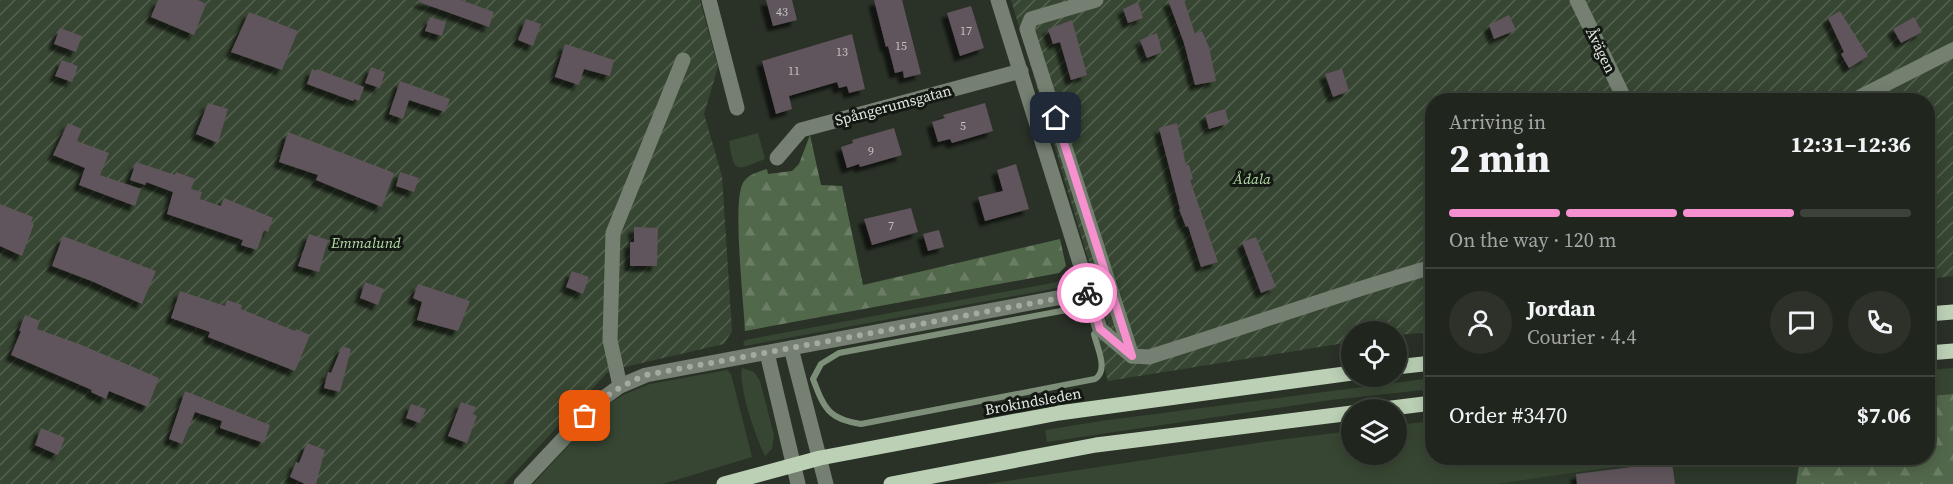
<!DOCTYPE html>
<meta charset="utf-8">
<style>
body{margin:0;font-family:"Source Serif 4",serif;background:#2d312a;color:#f1f3f6;height:100vh;display:flex;flex-direction:column;font-size:22px;white-space:nowrap}
*{box-sizing:border-box;margin:0}
p{font-size:20px;color:#a2a5a4}
.icon{flex:none;width:33px;height:33px;fill:none;stroke:currentColor;stroke-width:2;stroke-linecap:round;stroke-linejoin:round}
.map{position:relative;flex:1;overflow:hidden}
.sheet{position:absolute;left:1425px;top:93px;width:510px;height:372px;display:flex;flex-direction:column;background:#20251d;border-radius:24px;box-shadow:0 3px 15px #0003,0 0 0 2px #3d423b}
.sheet>*{flex:none}
.tools{position:absolute;left:1341px;top:321px;display:grid;gap:12px}
.tools a{display:grid;place-items:center;width:66px;height:66px;border-radius:50%;background:#20251d;box-shadow:0 3px 15px #0003,0 0 0 2px #3d423b;font-size:30px}
.pin{position:absolute;display:grid;place-items:center;width:51px;height:51px;color:#fff;margin:-26px;border-radius:12px;box-shadow:0 3px 9px #0006}
.courier{position:absolute;display:grid;place-items:center;width:60px;height:60px;margin:-30px;border:4px solid #f690cf;border-radius:50%;background:#fff;color:#222;box-shadow:0 2px 8px #0007}
.summary em{font-style:normal;font-weight:700}
.summary div{display:flex;flex-direction:column-reverse}
.summary{display:flex;align-items:center;justify-content:space-between;height:102px;padding:0 24px}
h1{font-size:39px;font-weight:700;line-height:45px}
.bar{display:grid;grid-template-columns:repeat(4,1fr);gap:9px 6px;align-content:center;height:72px;padding:0 24px}
.bar i{height:8px;border-radius:4px;background:#3d423b}
.bar .on{background:#f690cf}
.bar p{grid-column:span 4}
.line{display:flex;align-items:center;gap:15px;padding:0 24px;border-top:2px solid #3d423b}
.line div{flex:1}
.round{display:grid;place-items:center;flex:none;width:63px;height:63px;border-radius:32px;background:#2d312a}
.map>svg:first-child{display:block}
.built{fill:#2d392a}
.grass{fill:#374632}
.forest{fill:url(#forest-firs)}
.garden{fill:url(#garden-furrows)}
.lines{fill:none;stroke-linecap:round;stroke-linejoin:round}
.stream{stroke:#7e8f79;stroke-width:6}
.building{fill:#61545b;filter:url(#shadow)}
.minor{stroke:#757f72;stroke-width:15}
.major{stroke:#bbd0b5;stroke-width:15}
.done{stroke:#a4a9a2;stroke-width:6;stroke-dasharray:0 10.8}
.route{stroke:#f690cf;stroke-width:8}
.labels{text-anchor:middle;dominant-baseline:central;stroke-width:6;stroke-linejoin:round;paint-order:stroke}
.number-label{font-size:12px;fill:#c4c4c2}
.street-label{font-size:15px;fill:#e5eae4;stroke:#141813}
.park-label{font-size:15px;font-style:italic;fill:#b6dda9;stroke:#141813}
</style>
<div class="map">
<svg width="1953" height="484" viewBox="0 0 1953 484">
<defs>
<pattern id="forest-firs" width="22" height="20" patternUnits="userSpaceOnUse" patternTransform="scale(1.5)"><rect width="22" height="20" fill="#52684b"/><path d="M5 1l3.5 6h-7zM16 11l3.5 6h-7z" fill="#6b7e65"/></pattern>
<pattern id="garden-furrows" width="10" height="10" patternUnits="userSpaceOnUse" patternTransform="scale(1.5)"><rect width="10" height="10" fill="#374632"/><path d="M-1 1l2-2M0 10L10 0M9 11l2-2" fill="none" stroke="#546150"/></pattern>
<filter id="shadow"><feDropShadow dx="-5.5" dy="5.5" stdDeviation="1.5" flood-color="#0009"/></filter>
</defs>
<rect width="100%" height="100%" fill="#2a3127"/>
<path class="built" d="M1676,458H1800L1796,484H1497Z"/>
<g class="grass">
<path d="M758,133L765,159C736,170 734,175 729,141Z"/>
<path d="M1068,280L1061,287L1052,289L745,346L743,344L745,340Z"/>
<path d="M742,368L754,372L760,381L774,435L772,449L765,456C756,439 738,386 742,368Z"/>
<path d="M1953,368V394L1928,396V370Z"/>
<path d="M727,370L731,374L752,457L663,484H533L604,407L623,395L650,384Z"/>
<path d="M1432,378V389L1331,400L1047,442L1045,430L1101,421Z"/>
<path d="M1432,421V458H1676L1497,484H987L1270,441L1351,431L1352,454H1396L1397,425Z"/>
</g>
<g class="forest">
<path d="M810,135L821,185L842,186L863,285L1060,239L1066,266L1059,273L745,331C744,304 732,201 743,183C748,174 758,172 767,169L768,174L792,171L799,164Z"/>
<path d="M1953,394V484H1796L1800,458H1928V396Z"/>
</g>
<g class="garden">
<path d="M0,0H700L718,67L704,114L722,176L732,331L724,344L616,369L607,373L504,484H0Z"/>
<path d="M1011,0H1953V276L1928,279V100H1432V332L1397,335L1396,332H1352L1351,342L1108,381L1094,331L1108,326Z"/>
</g>
<g class="lines">
<path class="stream" d="M1082,316L1072,310L1061,311L839,353L821,364L813,379C824,408 828,419 861,424L1095,379C1109,370 1097,348 1094,334"/>
</g>
<g class="building">
<path d="M158,0H198L206,4L194,35L151,17Z"/>
<path d="M419,0H461L494,12L489,27L419,2Z"/>
<path d="M766,0H792L797,20L773,26Z"/>
<path d="M874,0H902L921,74L904,78L903,71L895,73L888,46L886,47Z"/>
<path d="M1168,0H1184L1195,34L1202,31L1209,47L1216,81L1195,85L1184,43Z"/>
<path d="M1138,2L1143,18L1128,23L1123,9Z"/>
<path d="M971,6L984,48L960,56L947,13Z"/>
<path d="M1840,11L1868,56L1849,68L1841,54L1844,52L1828,18Z"/>
<path d="M249,12L298,31L282,70L231,52Z"/>
<path d="M1509,15L1516,30L1494,39L1489,25Z"/>
<path d="M430,17L446,22L442,36L425,31Z"/>
<path d="M1914,17L1922,32L1901,43L1893,29Z"/>
<path d="M526,19L541,24L533,46L518,40Z"/>
<path d="M1072,20L1087,75L1071,80L1060,42L1053,44L1048,29Z"/>
<path d="M60,28L82,36L76,52L54,44Z"/>
<path d="M1157,33L1162,52L1147,58L1140,40Z"/>
<path d="M852,34L865,89L849,93L847,86L839,88L837,82L789,96L792,109L776,114L762,61Z"/>
<path d="M565,44L614,60L610,76L584,69L579,85L555,77Z"/>
<path d="M62,60L78,66L72,82L55,76Z"/>
<path d="M371,67L385,72L380,88L365,83Z"/>
<path d="M312,69L316,71L317,69L364,87L359,101L354,99L353,101L307,84Z"/>
<path d="M1342,69L1349,91L1333,97L1325,74Z"/>
<path d="M400,81L450,99L445,112L409,100L403,119L389,114Z"/>
<path d="M208,103L228,109L218,143L196,134Z"/>
<path d="M985,103L993,131L952,143L950,139L938,142L932,122L945,118L943,115Z"/>
<path d="M1225,109L1229,123L1209,129L1205,115Z"/>
<path d="M68,123L82,129L77,141L109,153L100,175L141,189L135,206L79,185L85,168L53,155Z"/>
<path d="M1177,123L1186,165H1189L1193,179L1190,180L1218,262L1201,267L1188,226L1186,227L1179,209H1180L1159,128Z"/>
<path d="M894,128L902,155L860,167L859,164L847,168L841,147L853,143L852,140Z"/>
<path d="M288,132L394,173L382,207L316,180L318,175L279,162Z"/>
<path d="M136,162L175,175L176,172L195,179L191,189L202,192L200,199L221,206L224,198L273,218L268,232L264,230L257,250L241,245L243,240L167,214L173,192L146,182L145,185L130,180Z"/>
<path d="M1016,164L1029,209L985,221L978,197L1003,191L997,170Z"/>
<path d="M400,172L419,178L414,192L396,186Z"/>
<path d="M0,204L33,217L31,223L34,224L22,256L0,246Z"/>
<path d="M911,208L918,232L872,245L864,219Z"/>
<path d="M634,227L658,228L657,266H630V242H634Z"/>
<path d="M939,230L944,247L928,251L923,234Z"/>
<path d="M309,234L328,240L319,272L298,266Z"/>
<path d="M63,236L156,271L142,304L94,282L52,266Z"/>
<path d="M1256,237L1276,287L1261,293L1242,242Z"/>
<path d="M572,271L589,277L583,294L566,287Z"/>
<path d="M365,282L384,289L378,305L360,298Z"/>
<path d="M418,284L470,301L458,331L417,320L422,302L413,298Z"/>
<path d="M180,291L225,306L227,300L242,305L241,309L295,331L296,329L310,335L295,371L208,337L210,332L171,318Z"/>
<path d="M25,315L40,321L37,329L79,344L159,378L148,407L109,391L106,399L91,392L92,390L11,355L21,331H19Z"/>
<path d="M342,346L351,349L340,392L324,388L328,372L331,373Z"/>
<path d="M185,391L270,425L264,443L220,428L222,421L195,412L182,444L169,439Z"/>
<path d="M461,402L476,407L473,414L477,416L467,443L448,436Z"/>
<path d="M411,404L426,409L420,423L406,418Z"/>
<path d="M41,428L65,438L58,455L35,445Z"/>
<path d="M307,443L325,450L316,484H305L290,477L296,462L299,463Z"/>
<path d="M1672,462L1675,484H1577L1576,474Z"/>
</g>
<g class="lines">
<g class="minor">
<path d="M709,0L737,108"/>
<path d="M1096,0L1031,19L1027,29L1132,356"/>
<path d="M1577,0L1625,100"/>
<path d="M1854,100L1953,50"/>
<path d="M777,158L801,130L1021,71"/>
<path d="M1089,292L1100,329L1132,356L1149,357C1244,328 1337,294 1432,267"/>
<path d="M791,348L826,484"/>
<path d="M767,353L798,484"/>
<path d="M620,386L610,340L613,233L683,60"/>
<path d="M521,484L598,402L620,386L646,375L1089,292L998,0"/>
</g>
<g class="major">
<path d="M1928,314L1953,312"/>
<path d="M1928,353L1953,351"/>
<path d="M1396,367L1432,363"/>
<path d="M1376,410L1432,403"/>
<path d="M724,484L820,458L1059,413L1352,373"/>
<path d="M891,484L1096,445L1352,413"/>
</g>
</g>
<g class="lines">
<path class="done" d="M585,416C603,396 622,385 646,375L1087,293"/>
<path class="route" d="M1056,118L1132,356L1100,329L1089,292L1087,293"/>
</g>
<g class="labels">
<g class="number-label">
<text x="782" y="12">43</text>
<text x="966" y="31">17</text>
<text x="901" y="46">15</text>
<text x="842" y="52">13</text>
<text x="794" y="71">11</text>
<text x="963" y="126">5</text>
<text x="871" y="151">9</text>
<text x="891" y="226">7</text>
</g>
<g class="street-label">
<text transform="translate(1601 50) rotate(64)">Åvägen</text>
<text transform="translate(893 105) rotate(-15)">Spångerumsgatan</text>
<text transform="translate(1033 401) rotate(-10)">Brokindsleden</text>
</g>
<g class="park-label">
<text x="1252" y="178">Ådala</text>
<text x="366" y="242">Emmalund</text>
</g>
</g>
</svg>
<div class="tools">
<a><svg class="icon" aria-label="locate" viewBox="0 0 24 24"><circle cx="12" cy="12" r="6"/><path d="M12 2v4M12 18v4M2 12h4M18 12h4"/></svg></a>
<a><svg class="icon" aria-label="layers" viewBox="0 0 24 24"><path d="M12 4l9 5-9 5-9-5zM3 14l9 5 9-5"/></svg></a>
</div>
<div class="pin" style="left:585px;top:416px;background:#ea580c"><svg class="icon" aria-label="bag" viewBox="0 0 24 24"><path d="M5 8h14l-1 12H6zM9 8a3 3 0 0 1 6 0"/></svg></div>
<div class="pin" style="left:1056px;top:118px;background:#1f2937"><svg class="icon" aria-label="home" viewBox="0 0 24 24"><path d="M3 11l9-7 9 7M6 9v11h12V9"/></svg></div>
<div class="courier" style="left:1087px;top:293px"><svg class="icon" aria-label="bike" viewBox="0 0 24 24"><circle cx="6" cy="16" r="4"/><circle cx="18" cy="16" r="4"/><path d="M6 16l4-8h5l3 8M10 8l3 8H6M13 5h3"/></svg></div>
<section class="sheet">
<div class="summary"><div><h1>2 min</h1><p>Arriving in</p></div><em>12:31–12:36</em></div>
<div class="bar"><i class="on"></i><i class="on"></i><i class="on"></i><i></i><p>On the way · 120 m</p></div>
<div class="line" style="height:108px"><a class="round"><svg class="icon" aria-label="person" viewBox="0 0 24 24"><circle cx="12" cy="8" r="4"/><path d="M4 21q1-7 8-7t8 7"/></svg></a><div><b>Jordan</b><p>Courier · 4.4</p></div><a class="round"><svg class="icon" aria-label="chat" viewBox="0 0 24 24"><path d="M4 5h16v11H9l-5 4z"/></svg></a><a class="round"><svg class="icon" aria-label="phone" viewBox="0 0 24 24"><path d="M5 4h4l2 5-3 2q2 4 5 5l2-3 5 2v4C11 20 4 13 5 4z"/></svg></a></div>
<div class="line" style="height:78px"><div>Order #3470</div><b>$7.06</b></div>
</section>
</div>
